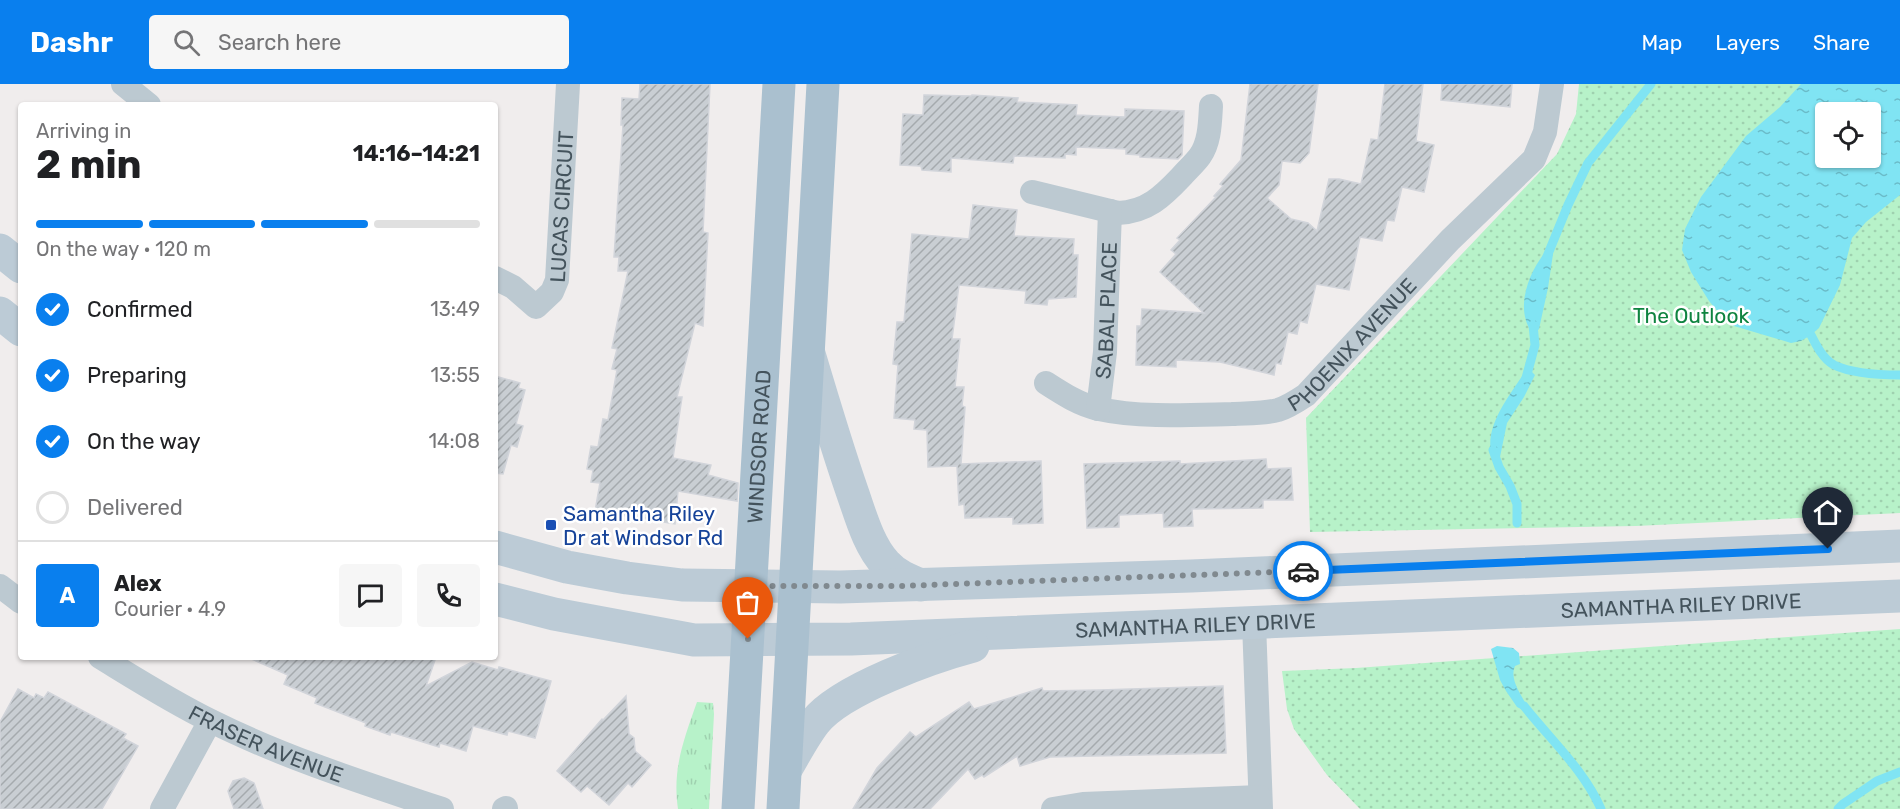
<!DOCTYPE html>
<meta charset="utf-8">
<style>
body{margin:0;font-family:Rubik,sans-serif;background:#f6f6f6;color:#202124;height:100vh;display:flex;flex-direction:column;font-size:22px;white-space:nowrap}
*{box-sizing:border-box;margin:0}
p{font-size:20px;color:#757577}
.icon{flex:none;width:33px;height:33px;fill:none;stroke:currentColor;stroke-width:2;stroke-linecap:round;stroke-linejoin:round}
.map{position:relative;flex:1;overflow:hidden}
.sheet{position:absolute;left:18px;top:18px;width:480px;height:558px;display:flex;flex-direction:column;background:#fff;border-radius:6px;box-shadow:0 2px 4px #0004}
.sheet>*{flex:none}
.fabs{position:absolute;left:1815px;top:18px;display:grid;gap:12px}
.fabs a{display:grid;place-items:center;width:66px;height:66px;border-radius:6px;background:#fff;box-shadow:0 2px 4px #0004;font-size:30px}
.pin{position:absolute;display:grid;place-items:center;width:51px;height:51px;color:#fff;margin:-62px -26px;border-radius:50% 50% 50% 0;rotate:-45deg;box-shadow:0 0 6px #0007}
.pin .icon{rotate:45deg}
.courier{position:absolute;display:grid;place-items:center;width:60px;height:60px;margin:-30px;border:4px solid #097fee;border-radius:50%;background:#fff;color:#222;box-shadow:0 2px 8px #0007}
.summary em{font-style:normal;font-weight:700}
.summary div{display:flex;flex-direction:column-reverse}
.summary{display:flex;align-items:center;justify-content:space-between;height:102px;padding:0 18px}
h1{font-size:39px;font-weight:700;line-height:45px}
.bar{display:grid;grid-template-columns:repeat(4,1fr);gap:9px 6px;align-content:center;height:72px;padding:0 18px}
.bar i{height:8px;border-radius:4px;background:#e0e0e0}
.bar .current{background:#097fee}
.bar p{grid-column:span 4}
.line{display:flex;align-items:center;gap:15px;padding:0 18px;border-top:2px solid #e0e0e0}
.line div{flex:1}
.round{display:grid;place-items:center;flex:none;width:63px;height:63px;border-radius:6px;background:#f6f6f6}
ol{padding:0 18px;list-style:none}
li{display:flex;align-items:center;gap:18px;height:66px}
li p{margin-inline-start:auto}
li .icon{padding:6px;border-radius:50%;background:#097fee;color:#fff;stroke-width:4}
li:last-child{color:#757577}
li i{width:33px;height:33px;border:3px solid #e0e0e0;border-radius:50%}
header{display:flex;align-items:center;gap:36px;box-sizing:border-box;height:84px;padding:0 30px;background:#097fee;color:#fff}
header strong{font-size:28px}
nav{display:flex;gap:33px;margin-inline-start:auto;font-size:21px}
.search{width:420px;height:54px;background:#f6f6f6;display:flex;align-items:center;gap:15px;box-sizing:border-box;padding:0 21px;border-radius:6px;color:#757577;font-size:22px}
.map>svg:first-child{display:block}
.grass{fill:url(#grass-tufts)}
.park{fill:url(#park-dots);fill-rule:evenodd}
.water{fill:url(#water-ripples);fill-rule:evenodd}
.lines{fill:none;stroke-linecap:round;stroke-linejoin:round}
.stream{stroke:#80e4f3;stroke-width:9}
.building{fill:url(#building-hatch);stroke:#d1d4da;stroke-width:1.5}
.minor{stroke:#bcc9d1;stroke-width:24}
.secondary{stroke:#bccbd6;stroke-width:33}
.primary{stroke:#aac0cf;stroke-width:33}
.done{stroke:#80898f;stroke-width:6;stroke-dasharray:0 10.8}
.route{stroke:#097fee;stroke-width:8}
.transit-dot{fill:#1a4fb4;stroke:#fff;stroke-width:2}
.labels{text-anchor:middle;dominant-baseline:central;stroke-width:5;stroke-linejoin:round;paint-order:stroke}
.street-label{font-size:21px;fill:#44535c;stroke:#fff}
.park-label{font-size:21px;fill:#0f8440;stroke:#fff}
.transit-label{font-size:21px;fill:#164399;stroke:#fff;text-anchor:start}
</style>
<header>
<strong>Dashr</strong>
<div class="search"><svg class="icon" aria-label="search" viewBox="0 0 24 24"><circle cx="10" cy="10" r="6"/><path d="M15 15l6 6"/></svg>Search here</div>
<nav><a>Map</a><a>Layers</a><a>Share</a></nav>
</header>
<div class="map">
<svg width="1900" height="725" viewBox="0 0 1900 725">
<defs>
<pattern id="grass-tufts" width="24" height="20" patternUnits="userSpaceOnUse" patternTransform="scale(1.5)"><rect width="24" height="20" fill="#b7f2c9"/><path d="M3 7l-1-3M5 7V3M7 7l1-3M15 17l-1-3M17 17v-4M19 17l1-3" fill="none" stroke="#9fd1af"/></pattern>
<pattern id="park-dots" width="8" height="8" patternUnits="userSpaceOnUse" patternTransform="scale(1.5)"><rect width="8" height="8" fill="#b7f2c9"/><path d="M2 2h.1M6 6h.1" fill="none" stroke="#9fd1af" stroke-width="1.8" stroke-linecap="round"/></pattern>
<pattern id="water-ripples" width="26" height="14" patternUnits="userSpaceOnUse" patternTransform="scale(1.5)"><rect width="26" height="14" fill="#80e4f3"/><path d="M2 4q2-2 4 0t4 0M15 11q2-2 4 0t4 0" fill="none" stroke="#6abbc8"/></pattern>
<pattern id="building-hatch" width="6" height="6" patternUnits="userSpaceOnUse" patternTransform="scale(1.5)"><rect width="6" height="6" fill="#c9ced3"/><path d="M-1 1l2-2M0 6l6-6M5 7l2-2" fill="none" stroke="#a5aaae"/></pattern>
</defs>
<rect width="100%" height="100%" fill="#f0eded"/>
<path class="grass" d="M697,618L713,619L714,630L709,725H678C672,685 684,655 697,618Z"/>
<g class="park">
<path d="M1579,0H1900V429L1636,442L1310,448L1306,334L1557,70L1576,30ZM1826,28H1870V74H1826Z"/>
<path d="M1900,545V725H1360L1327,691L1294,645L1287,625L1282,587L1356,584Z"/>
</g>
<g class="water">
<path d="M1801,0H1900V111L1866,138L1852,154L1840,201L1819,244L1811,251L1801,257L1791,259L1734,242L1724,235L1709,217L1691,188L1682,166L1685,145L1701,113L1746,52L1780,23ZM1870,28V74H1826V28Z"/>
<path d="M1550,163L1553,170L1548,204L1539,245L1534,251C1512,226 1530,183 1550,163Z"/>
<path d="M1529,285L1535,291L1524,313L1507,339L1500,373L1494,380C1480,345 1508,315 1526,286Z"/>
<path d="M1497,562L1513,564L1519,569L1520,580L1515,582C1508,598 1526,615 1530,630L1517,623L1506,607L1500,596L1491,565Z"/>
</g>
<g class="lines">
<g class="stream">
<path d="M1546,175L1568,121L1588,79L1651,0"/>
<path d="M1811,251C1816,261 1823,275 1834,281C1853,290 1879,291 1900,291"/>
<path d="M1526,294L1535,261L1533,241"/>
<path d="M1493,366L1499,383L1510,402L1517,420V439"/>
<path d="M1524,622C1550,655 1584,686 1601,725"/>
<path d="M1838,725L1843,720L1877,697L1900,688"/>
</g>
</g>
<g class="building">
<path d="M640,0H710L703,148L708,149L703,242L695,239L677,313H682L673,374L711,381L708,391L738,399L737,417L678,407L675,440L595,427L600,399L591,398L593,386L587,385L591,362L598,363L603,335L608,336L617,286L612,285L617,265L612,264L628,187H618L619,173H614L623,41H621L622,14L639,15Z"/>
<path d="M1250,0H1318L1309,69L1300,79L1282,77L1279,101L1267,114L1291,135L1308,139L1317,147L1329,95H1339L1361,100L1371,55L1378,56L1385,0H1423L1416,57L1434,61L1424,108L1402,103L1394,137L1387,136L1382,157L1360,153L1349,206L1316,200L1307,239L1300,237L1297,250L1288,248L1281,280L1276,279L1274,291L1220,278L1176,276V283L1136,281L1137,242H1141L1142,225L1204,229L1160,188L1176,170L1171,166L1180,156L1177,154L1216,113L1214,112L1223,102L1220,100L1241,76Z"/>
<path d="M1442,0H1512L1510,23L1441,16Z"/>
<path d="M924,11L971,12L972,11L1018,14L1017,18L1077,21L1076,31L1125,33V25L1184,27L1182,71L1178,75L1140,73V71L1126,70V65L1076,63V71L1065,70V74L1014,72L1013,79L951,74V88L922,86L921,82L900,81L903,30L923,31Z"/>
<path d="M973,121L1017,126L1014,152L1074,155L1073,171H1078L1076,213L1048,215L1047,221L1025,219L1026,207L959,201L952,255H960L955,303H964L962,322L965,323L961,380L1041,377L1043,439L1013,440V433L965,434L964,420L959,421L957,382L928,383L927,346L914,345L915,336L894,334L898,281L893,280L897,238H904L912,150L969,155Z"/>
<path d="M495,292L520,299L518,304L525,306L516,340L523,342L517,363L511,361L503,390L495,389Z"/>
<path d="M1266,375L1267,385L1291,384L1293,416H1263V424L1192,425L1193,442L1164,443L1163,429L1119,431V443L1087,444L1084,380L1180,377V380Z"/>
<path d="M247,573H436L426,602L472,578L498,586L499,583L551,597L535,654L508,647L507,651L473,642L466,667L440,659L439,663L391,648L390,651L365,642L366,639L315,619L317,614L284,600L288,591Z"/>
<path d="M1223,602L1226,669L1050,673L1020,682L1017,672L984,693L982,691L975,695L968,685L930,725H853L877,684L910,648L916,653L969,618L974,625L1042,604L1043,607L1100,606Z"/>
<path d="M18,605L34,614L36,610L44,614L48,608L126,650L123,654L138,662L102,725H0V638Z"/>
<path d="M626,612L629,650L634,654L635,667L651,681L632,703L628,699L609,721L587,702L581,708L557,687L602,635L603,636Z"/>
<path d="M244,694L254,699L263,725H234L228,707L233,697Z"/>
</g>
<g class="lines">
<g class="minor">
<path d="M123,0L149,21"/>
<path d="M1032,108L1118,129C1147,128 1163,112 1181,93C1187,86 1195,79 1200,72C1210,58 1210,38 1211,22"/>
<path id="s1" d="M495,194L513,203L536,223L552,208L557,196L568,0"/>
<path id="s2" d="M1046,299C1063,310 1080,321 1099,325C1139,334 1191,331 1232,330C1247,329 1263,330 1278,326C1288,323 1297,317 1306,311L1450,156L1534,75L1545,48L1552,0"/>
<path id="s3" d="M1098,325L1105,268L1110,127"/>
<path d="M0,502L21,518"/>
<path d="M1254,539L1261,725"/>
<path id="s4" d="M100,573C136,595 172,618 211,637C285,674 364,699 442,725"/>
<path d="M162,725L210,637"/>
<path d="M504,725L506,724"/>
<path d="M1053,725L1083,720L1260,713"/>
</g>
<g class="secondary">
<path d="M0,166L21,183"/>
<path d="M0,229L21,246"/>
<path d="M809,270C823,317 837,364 853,410C861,433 869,462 886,480C896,491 908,496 921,501"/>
<path d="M495,463L567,483L627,494L682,501L840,503L1191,492L1900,462"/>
<path id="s5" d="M495,515L554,530L694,556L851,555L1900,512"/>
<path d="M786,685C795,670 804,652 815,638C841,605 932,573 973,562"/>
</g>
<g class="primary">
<path id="s6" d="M738,725L779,0"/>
<path d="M783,725L823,0"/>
</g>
</g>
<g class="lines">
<path class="done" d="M748,555L750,502H901L1303,487"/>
<path class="route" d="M1303,487L1828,465"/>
</g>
<rect class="transit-dot" x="545" y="435" width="12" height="12" rx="3"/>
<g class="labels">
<g class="street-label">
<text stroke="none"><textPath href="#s1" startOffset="159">LUCAS CIRCUIT</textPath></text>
<text stroke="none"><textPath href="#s3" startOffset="99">SABAL PLACE</textPath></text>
<text stroke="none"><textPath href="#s2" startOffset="339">PHOENIX AVENUE</textPath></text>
<text stroke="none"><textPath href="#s6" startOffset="363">WINDSOR ROAD</textPath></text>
<text stroke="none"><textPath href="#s5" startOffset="1191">SAMANTHA RILEY DRIVE</textPath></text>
<text stroke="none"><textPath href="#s5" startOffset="705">SAMANTHA RILEY DRIVE</textPath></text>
<text stroke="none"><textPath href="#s4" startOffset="188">FRASER AVENUE</textPath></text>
</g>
<g class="park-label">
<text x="1691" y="231">The Outlook</text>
</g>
<g class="transit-label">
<text x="563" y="429">Samantha Riley<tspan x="563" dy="24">Dr at Windsor Rd</tspan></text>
</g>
</g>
</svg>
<div class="fabs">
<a><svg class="icon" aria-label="locate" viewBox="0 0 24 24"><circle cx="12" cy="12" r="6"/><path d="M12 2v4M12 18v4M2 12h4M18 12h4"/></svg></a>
</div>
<div class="pin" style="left:748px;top:555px;background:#ea580c"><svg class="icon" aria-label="bag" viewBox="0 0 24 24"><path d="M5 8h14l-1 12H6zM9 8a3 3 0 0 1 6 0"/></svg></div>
<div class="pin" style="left:1828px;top:465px;background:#1f2937"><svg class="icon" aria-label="home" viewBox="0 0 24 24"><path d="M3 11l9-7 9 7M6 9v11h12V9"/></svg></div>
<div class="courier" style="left:1303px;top:487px"><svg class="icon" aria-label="car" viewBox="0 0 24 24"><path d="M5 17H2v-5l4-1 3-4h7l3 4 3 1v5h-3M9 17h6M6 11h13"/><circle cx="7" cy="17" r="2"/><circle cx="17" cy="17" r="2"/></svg></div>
<section class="sheet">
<div class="summary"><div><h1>2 min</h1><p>Arriving in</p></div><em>14:16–14:21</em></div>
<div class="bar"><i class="current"></i><i class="current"></i><i class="current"></i><i></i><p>On the way · 120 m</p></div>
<ol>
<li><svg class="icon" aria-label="check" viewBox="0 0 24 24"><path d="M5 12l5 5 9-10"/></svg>Confirmed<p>13:49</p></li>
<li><svg class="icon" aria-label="check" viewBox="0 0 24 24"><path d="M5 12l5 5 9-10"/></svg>Preparing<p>13:55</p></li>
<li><svg class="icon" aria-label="check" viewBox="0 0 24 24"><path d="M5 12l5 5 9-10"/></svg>On the way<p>14:08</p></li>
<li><i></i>Delivered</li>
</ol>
<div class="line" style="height:108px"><b class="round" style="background:#097fee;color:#fff">A</b><div><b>Alex</b><p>Courier · 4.9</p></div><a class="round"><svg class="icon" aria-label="chat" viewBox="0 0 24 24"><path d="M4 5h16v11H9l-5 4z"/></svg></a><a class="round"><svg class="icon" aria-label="phone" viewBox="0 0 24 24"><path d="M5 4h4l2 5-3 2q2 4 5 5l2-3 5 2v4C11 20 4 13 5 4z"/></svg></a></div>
</section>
</div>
